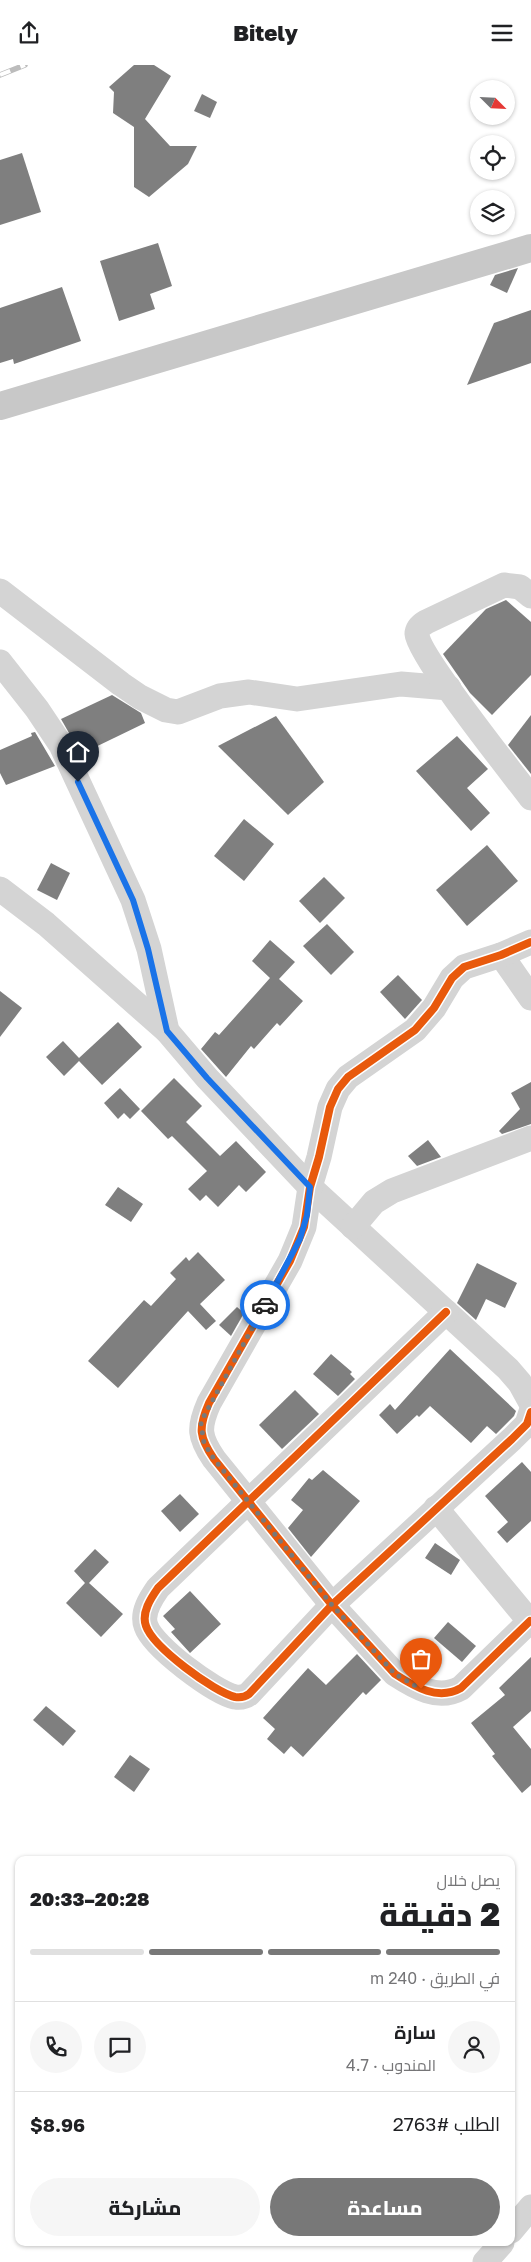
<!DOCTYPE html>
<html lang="ar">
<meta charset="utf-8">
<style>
body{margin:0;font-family:"Golos Text",Cairo,sans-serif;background:#f6f6f6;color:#202124;direction:rtl;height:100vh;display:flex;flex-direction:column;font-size:19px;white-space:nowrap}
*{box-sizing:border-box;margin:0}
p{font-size:16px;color:#757577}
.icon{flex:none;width:28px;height:28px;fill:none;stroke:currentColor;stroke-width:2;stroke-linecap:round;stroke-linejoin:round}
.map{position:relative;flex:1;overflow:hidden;direction:ltr}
.drawer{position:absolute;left:15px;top:1791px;width:500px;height:390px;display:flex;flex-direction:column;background:#fff;border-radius:10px;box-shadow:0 1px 4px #0004;direction:rtl}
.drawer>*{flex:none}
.needle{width:32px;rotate:114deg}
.tools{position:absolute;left:470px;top:15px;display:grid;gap:10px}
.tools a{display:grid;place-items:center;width:45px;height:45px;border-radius:50%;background:#fff;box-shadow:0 1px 4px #0004;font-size:25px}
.pin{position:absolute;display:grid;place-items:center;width:42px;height:42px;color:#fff;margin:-51px -21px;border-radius:50% 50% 50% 0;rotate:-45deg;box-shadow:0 0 5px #0007}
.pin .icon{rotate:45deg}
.courier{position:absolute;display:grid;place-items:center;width:50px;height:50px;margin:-25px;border:4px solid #1a73e8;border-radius:50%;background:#fff;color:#222;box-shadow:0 1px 6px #0007}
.head em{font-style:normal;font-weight:800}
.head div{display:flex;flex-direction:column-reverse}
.head{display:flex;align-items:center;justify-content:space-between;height:85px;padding:0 15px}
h1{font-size:32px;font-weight:800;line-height:38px}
.bar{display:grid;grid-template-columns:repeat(4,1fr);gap:8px 5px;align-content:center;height:60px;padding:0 15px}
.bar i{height:6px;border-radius:4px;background:#e0e0e0}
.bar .on{background:#787878}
.bar p{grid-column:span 4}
.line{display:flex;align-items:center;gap:12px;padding:0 15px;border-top:1px solid #e0e0e0}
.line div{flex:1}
.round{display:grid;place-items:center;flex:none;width:52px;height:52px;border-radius:26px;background:#f6f6f6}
.action{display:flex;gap:10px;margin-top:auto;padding:10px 15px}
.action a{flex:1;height:58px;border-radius:30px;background:#787878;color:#fff;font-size:20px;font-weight:800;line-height:58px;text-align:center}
.action a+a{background:#f6f6f6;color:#202124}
header{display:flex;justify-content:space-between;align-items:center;height:65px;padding:0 15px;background:#fff;font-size:22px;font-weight:800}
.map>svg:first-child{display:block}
.building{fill:#7f7f7f}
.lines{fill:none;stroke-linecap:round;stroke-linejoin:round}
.minor{stroke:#d4d4d4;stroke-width:25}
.major{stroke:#c8c8c8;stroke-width:28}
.rail-casing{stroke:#bcbcbc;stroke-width:5.5}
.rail{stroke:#fff;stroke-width:4;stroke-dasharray:11;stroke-linecap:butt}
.cycleway-casing{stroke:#fff;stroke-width:11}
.cycleway{stroke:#e8590c;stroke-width:8}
.done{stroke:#787878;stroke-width:5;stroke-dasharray:0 9}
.route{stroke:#1a73e8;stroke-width:6}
</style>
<header><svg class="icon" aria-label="menu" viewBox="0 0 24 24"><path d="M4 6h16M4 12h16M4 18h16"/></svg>Bitely<svg class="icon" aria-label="share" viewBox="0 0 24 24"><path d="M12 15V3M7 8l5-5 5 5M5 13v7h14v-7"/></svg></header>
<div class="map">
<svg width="531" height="2197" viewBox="0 0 531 2197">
<rect width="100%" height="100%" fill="#fff"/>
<g class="building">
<path d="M134,0H154L171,11L145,54L170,81H197L188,99L149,132L134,122V62L113,48L114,27L109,22Z"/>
<path d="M202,29L217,37L210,53L194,46Z"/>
<path d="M22,88L41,147L0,160V95Z"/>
<path d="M158,178L172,221L150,229L155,244L119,256L100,196Z"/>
<path d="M518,203L507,228L490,220L495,210Z"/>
<path d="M62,222L81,276L14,299L13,294L0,298V243Z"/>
<path d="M531,245V298L467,320L494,258Z"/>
<path d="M506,535L531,557V610L492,650L470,628L443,589L486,544Z"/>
<path d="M112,630L141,648L145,658L81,689L61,654Z"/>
<path d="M531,650V709L508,680Z"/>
<path d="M276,651L324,717L288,750L218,681Z"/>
<path d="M35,667L55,701L6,720L0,708V685L32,671L31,668Z"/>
<path d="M457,671L488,704L467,723L490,748L471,766L416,706Z"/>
<path d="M244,754L274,779L244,816L214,791Z"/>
<path d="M487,780L518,816L467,861L436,825Z"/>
<path d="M51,798L70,808L57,835L37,825Z"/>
<path d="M324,812L345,833L320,858L299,836Z"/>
<path d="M327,859L354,887L331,910L303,881Z"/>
<path d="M270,875L295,897L279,914L303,936L280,961L277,958L254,984L251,981L226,1012L201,984L215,967L219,970L270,913L252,896Z"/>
<path d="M398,910L422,935L405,954L380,927Z"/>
<path d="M0,926L22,943L0,972Z"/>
<path d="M118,957L142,982L102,1020L79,996L64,1011L46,992L63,976L79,993Z"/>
<path d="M174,1013L202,1041L186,1057L220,1091L236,1076L266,1107L246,1127L239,1120L218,1142L206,1130L200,1136L188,1124L207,1106L172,1071L168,1074L141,1046Z"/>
<path d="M531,1017V1059L502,1069L499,1066L520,1044L511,1028Z"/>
<path d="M120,1023L140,1044L130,1054L124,1048L118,1054L104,1038Z"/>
<path d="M428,1075L441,1092L417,1101L408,1091Z"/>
<path d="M118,1122L143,1139L131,1157L105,1140Z"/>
<path d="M198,1187L225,1215L200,1239L216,1256L206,1265L188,1246L118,1323L88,1296L144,1235L151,1241L176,1214L170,1208L186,1192L189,1196Z"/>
<path d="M477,1198L517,1218L505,1243L486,1234L476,1255L457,1238Z"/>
<path d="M237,1242L244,1248L231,1271L219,1260Z"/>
<path d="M450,1284L516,1346L514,1351L496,1369L487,1361L471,1378L430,1341L419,1352L417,1350L397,1369L379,1350L390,1339L395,1345Z"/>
<path d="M331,1289L352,1307L350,1309L355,1314L338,1331L313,1309Z"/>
<path d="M295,1325L319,1349L282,1384L259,1360Z"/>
<path d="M522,1397L531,1407V1456L507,1478L497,1467L508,1457L485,1431Z"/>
<path d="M323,1405L360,1436L311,1492L288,1463L303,1445L291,1435L309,1413L312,1415Z"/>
<path d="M180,1429L199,1449L180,1467L161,1446Z"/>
<path d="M435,1478L460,1495L451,1510L425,1493Z"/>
<path d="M95,1484L109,1497L89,1518L123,1549L101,1572L66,1538L85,1518L74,1506Z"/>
<path d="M190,1526L221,1559L190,1588L171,1567L175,1564L163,1551Z"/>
<path d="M448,1557L476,1581L462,1597L434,1573Z"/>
<path d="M357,1589L381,1615L366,1630L363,1627L303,1692L291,1681L284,1689L267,1674L275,1664L263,1653L308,1603L326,1620Z"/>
<path d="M531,1592V1646L513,1662L531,1684V1720L522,1728L492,1691L495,1689L471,1658L505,1630L499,1623Z"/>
<path d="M46,1641L76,1666L63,1681L33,1655Z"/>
<path d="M130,1690L150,1704L134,1727L114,1712Z"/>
</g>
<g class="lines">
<g class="minor">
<path d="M0,526L121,619L140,632L166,645L178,647L220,631L249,627L297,634L401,619L449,623"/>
<path d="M531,531L520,522L504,520L426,557C421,560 417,563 417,569C418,590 513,709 531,733"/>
<path d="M0,597L37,644L61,680L133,835L149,884L167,966L207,1013L310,1122L508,1304L520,1318L531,1338"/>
<path d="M0,824L46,859L167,966"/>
<path d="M501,890L531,933"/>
<path d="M353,1162L374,1137L392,1126L531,1073"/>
<path d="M446,1247L158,1523C151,1533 141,1548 146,1561C153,1582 214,1627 235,1632C241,1633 245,1632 249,1629L332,1540L512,1374L527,1359L531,1347"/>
<path d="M436,1443L531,1558"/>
<path d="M530,1556L461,1623C438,1636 415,1622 395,1609L332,1540L214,1394C199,1372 198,1363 209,1338L290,1196L304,1162L310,1122L319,1092L330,1042L338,1024L348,1012L415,965L434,943L452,913L464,902L501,890L531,877"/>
<path d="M511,2166L531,2142"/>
<path d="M485,2197L502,2178"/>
</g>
<path class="major" d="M0,341L531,183"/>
<defs>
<path id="rail" d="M0,10L25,0"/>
</defs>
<use href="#rail" class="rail-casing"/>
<use href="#rail" class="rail"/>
<defs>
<g id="cycleway">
<path d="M446,1247L158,1523C151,1533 141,1548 146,1561C153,1582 214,1627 235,1632C241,1633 245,1632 249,1629L332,1540L512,1374L527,1359L531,1347"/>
<path d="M530,1556L461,1623C438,1636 415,1622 395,1609L332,1540L214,1394C199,1372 198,1363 209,1338L290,1196L304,1162L310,1122L319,1092L330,1042L338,1024L348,1012L415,965L434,943L452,913L464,902L501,890L531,877"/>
</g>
</defs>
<use href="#cycleway" class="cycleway-casing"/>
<use href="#cycleway" class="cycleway"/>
</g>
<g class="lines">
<path class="done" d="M265,1240L204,1351L201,1359L204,1378L214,1394L332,1540L395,1609L421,1624"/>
<path class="route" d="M78,717L133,835L148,884L167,966L207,1013L310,1122L307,1150L300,1174L265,1240"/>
</g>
</svg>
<div class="tools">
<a><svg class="needle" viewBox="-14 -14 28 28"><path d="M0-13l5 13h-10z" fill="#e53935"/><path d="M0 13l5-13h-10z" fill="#757577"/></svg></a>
<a><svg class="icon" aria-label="locate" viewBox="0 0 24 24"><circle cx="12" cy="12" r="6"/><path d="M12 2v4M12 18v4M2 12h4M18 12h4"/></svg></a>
<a><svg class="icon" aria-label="layers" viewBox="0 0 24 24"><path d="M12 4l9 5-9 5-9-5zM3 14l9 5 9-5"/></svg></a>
</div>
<div class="pin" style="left:421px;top:1624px;background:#ea580c"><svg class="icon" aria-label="bag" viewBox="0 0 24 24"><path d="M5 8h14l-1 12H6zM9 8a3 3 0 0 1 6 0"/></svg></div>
<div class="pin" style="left:78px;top:717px;background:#1f2937"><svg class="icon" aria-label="home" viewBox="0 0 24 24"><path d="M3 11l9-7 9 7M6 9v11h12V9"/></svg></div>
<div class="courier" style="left:265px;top:1240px"><svg class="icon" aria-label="car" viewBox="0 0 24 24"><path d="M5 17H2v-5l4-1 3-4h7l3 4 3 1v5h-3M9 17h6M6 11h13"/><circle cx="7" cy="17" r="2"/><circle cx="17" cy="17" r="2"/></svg></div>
<section class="drawer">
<div class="head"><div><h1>2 دقيقة</h1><p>يصل خلال</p></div><em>20:28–20:33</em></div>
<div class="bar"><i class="on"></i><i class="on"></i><i class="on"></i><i></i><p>في الطريق · 240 m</p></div>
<div class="line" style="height:90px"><a class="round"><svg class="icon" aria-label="person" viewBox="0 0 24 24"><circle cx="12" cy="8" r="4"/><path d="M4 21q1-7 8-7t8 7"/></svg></a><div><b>سارة</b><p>المندوب · 4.7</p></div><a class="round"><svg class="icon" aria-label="chat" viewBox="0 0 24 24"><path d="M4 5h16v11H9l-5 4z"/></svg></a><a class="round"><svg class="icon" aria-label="phone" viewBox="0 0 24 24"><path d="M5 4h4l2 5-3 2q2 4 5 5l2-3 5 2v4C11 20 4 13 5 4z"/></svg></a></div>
<div class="line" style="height:65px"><div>الطلب #2763</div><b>$8.96</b></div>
<div class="action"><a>مساعدة</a><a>مشاركة</a></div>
</section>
</div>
